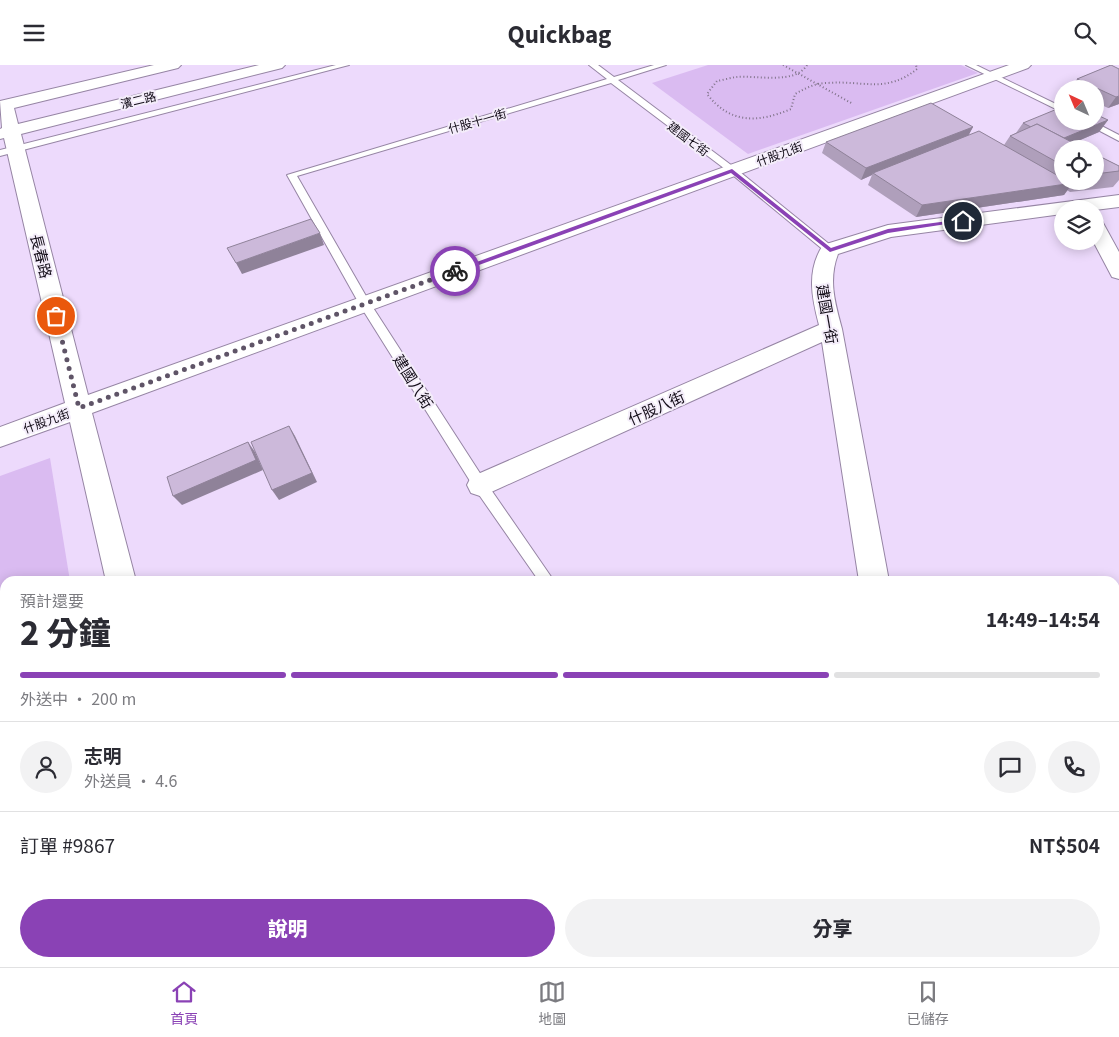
<!DOCTYPE html>
<html lang="zh-TW">
<meta charset="utf-8">
<style>
body{margin:0;font-family:Georgia,"Noto Sans TC",serif;background:#f2f2f3;color:#2b2b33;height:100vh;display:flex;flex-direction:column;font-size:19px;white-space:nowrap}
*{box-sizing:border-box;margin:0}
p{font-size:16px;color:#7c7c81}
.icon{flex:none;width:28px;height:28px;fill:none;stroke:currentColor;stroke-width:2;stroke-linecap:round;stroke-linejoin:round}
.map{position:relative;flex:1;overflow:hidden}
.sheet{position:absolute;left:0px;top:511px;width:1120px;height:391px;display:flex;flex-direction:column;background:#fff;border-radius:15px 15px 0 0;box-shadow:0 2px 12px #0003}
.sheet>*{flex:none}
.needle{width:32px;rotate:316deg}
.buttons{position:absolute;left:1054px;top:15px;display:grid;gap:10px}
.buttons a{display:grid;place-items:center;width:50px;height:50px;border-radius:50%;background:#fff;box-shadow:0 2px 12px #0003;font-size:25px}
.pin{position:absolute;display:grid;place-items:center;width:42px;height:42px;color:#fff;margin:-21px;border:2px solid #fff;border-radius:50%;box-shadow:0 1px 5px #0007}
.courier{position:absolute;display:grid;place-items:center;width:50px;height:50px;margin:-25px;border:4px solid #8a42b5;border-radius:50%;background:#fff;color:#222;box-shadow:0 1px 6px #0007}
.overview em{font-style:normal;font-weight:800}
.overview div{display:flex;flex-direction:column-reverse}
.overview{display:flex;align-items:center;justify-content:space-between;height:85px;padding:0 20px}
h1{font-size:32px;font-weight:800;line-height:38px}
.bar{display:grid;grid-template-columns:repeat(4,1fr);gap:8px 5px;align-content:center;height:60px;padding:0 20px}
.bar i{height:6px;border-radius:4px;background:#e1e1e2}
.bar .on{background:#8a42b5}
.bar p{grid-column:span 4}
.line{display:flex;align-items:center;gap:12px;padding:0 20px;border-top:1px solid #e1e1e2}
.line div{flex:1}
.round{display:grid;place-items:center;flex:none;width:52px;height:52px;border-radius:26px;background:#f2f2f3}
.primary-button{display:flex;gap:10px;margin-top:auto;padding:10px 20px}
.primary-button a{flex:1;height:58px;border-radius:30px;background:#8a42b5;color:#fff;font-size:20px;font-weight:800;line-height:58px;text-align:center}
.primary-button a+a{background:#f2f2f3;color:#2b2b33}
header{display:flex;justify-content:space-between;align-items:center;height:65px;padding:0 20px;background:#fff;font-size:22px;font-weight:800}
.tab-bar{display:flex;justify-content:space-around;align-items:center;height:70px;border-top:1px solid #e1e1e2;background:#fff;font-size:14px;color:#7c7c81}
.tab-bar a{display:grid;justify-items:center;gap:2px}
.tab-bar .on{color:#8a42b5}
.map>svg:first-child{display:block}
.green{fill:#dabbf1}
.lines{fill:none;stroke-linecap:round;stroke-linejoin:round}
.lane-casing{stroke:#9685a4;stroke-width:2}
.street-casing{stroke:#9685a4;stroke-width:2}
.path{stroke:#80738a;stroke-width:2;stroke-dasharray:1 2.5;stroke-linecap:butt}
.lane{fill:#fff;fill-rule:evenodd}
.street{fill:#fff;fill-rule:evenodd}
.wall{fill:#af9fbb}
.shaded-wall{fill:#8f8299}
.building{fill:#ccb9da;stroke:#8f8299}
.route{fill:#8a42b5}
.done{stroke:#5f5467;stroke-width:5;stroke-dasharray:0 9}
.labels{text-anchor:middle;dominant-baseline:central;stroke-width:4;stroke-linejoin:round;paint-order:stroke}
.far-street-label{font-size:12px;fill:#120c17;stroke:#f4edfa}
.street-label{font-size:15px;fill:#120c17;stroke:#f4edfa}
</style>
<header><svg class="icon" aria-label="menu" viewBox="0 0 24 24"><path d="M4 6h16M4 12h16M4 18h16"/></svg>Quickbag<svg class="icon" aria-label="search" viewBox="0 0 24 24"><circle cx="10" cy="10" r="6"/><path d="M15 15l6 6"/></svg></header>
<div class="map">
<svg width="1119" height="902" viewBox="0 0 1119 902">
<rect width="100%" height="100%" fill="#eddafc"/>
<g class="green">
<path d="M708,0H961L978,8L748,89L652,18Z"/>
<path d="M50,393L70,516H5V898H100L99,902H0V411Z"/>
</g>
<g class="lines">
<defs>
<g id="lane">
<path d="M336,0H349L0,91V85Z"/>
<path d="M589,0H598L614,12L654,0H666L618,15L735,103L834,183V187H826L729,107L611,18L297,111L370,238L485,416L554,516H539L475,424L361,242L287,110L607,14Z"/>
<path d="M966,0H976L1062,42V47Z"/>
<path d="M1081,56H1092L1119,70V76Z"/>
</g>
<g id="street">
<path d="M154,0H181L178,3L14,43L18,59L259,0H285L282,3L21,69L88,330L1009,0H1031L1028,3L92,348L136,516H106L70,357L0,382V362L65,338L4,73L0,74V64L2,63L0,36Z"/>
<path d="M1119,130V142L1095,145L1062,144V149L891,172L838,189C828,215 835,238 842,264L889,516H859L822,277L489,428L480,431L471,428L467,420L471,412L819,260C812,233 806,206 823,180L888,160Z"/>
<path d="M1095,154L1102,156L1119,187V214L1112,212L1093,176H1095Z"/>
<path d="M194,898H234L235,902H195Z"/>
<path d="M908,898H948L949,902H909Z"/>
</g>
</defs>
<use href="#lane" class="lane-casing"/>
<use href="#street" class="street-casing"/>
<g class="path">
<path d="M783,0L853,39"/>
<path d="M807,0C795,20 756,10 736,12C730,13 723,15 717,16L707,29C730,59 758,58 791,44L795,29C806,23 815,18 828,18C863,15 886,29 917,4L916,0"/>
</g>
<use href="#lane" class="lane"/>
<use href="#street" class="street"/>
</g>
<g class="wall">
<path d="M1111,0L1119,39L1108,43L1095,37V24H1070L1077,14Z"/>
<path d="M1108,55L1099,67L1073,78L1062,84V116H1095V89L1119,101V115L1113,122L1070,127L1067,125L1064,130L916,152L868,120L872,110L861,115L822,88L826,77L973,62L968,71L1004,80L1010,71L1016,68L1023,58Z"/>
</g>
<g class="shaded-wall">
<path d="M1119,31V39L1108,43L1116,32Z"/>
<path d="M1108,55L1099,67L1050,88L1057,76Z"/>
<path d="M973,62L967,73L873,108L872,110L861,115L866,103Z"/>
<path d="M1073,118L1064,130L916,152L922,140Z"/>
<path d="M320,168L324,180L242,209L236,198Z"/>
<path d="M289,361L295,371L317,417L279,435L272,425Z"/>
<path d="M248,377L255,387L263,405L182,440L173,431Z"/>
</g>
<g class="building">
<path d="M1111,0L1119,4V31L1116,32L1077,14Z"/>
<path d="M931,38L973,62L866,103L826,77Z"/>
<path d="M1062,42V56H1095V49L1108,55L1064,73L1037,59L1031,62L1023,58Z"/>
<path d="M1037,59L1085,84H1062V100L1010,71Z"/>
<path d="M979,66L1062,113V116H1069L1073,118L922,140L873,108Z"/>
<path d="M1095,89L1119,101V106L1095,109Z"/>
<path d="M311,154L320,168L236,198L227,183Z"/>
<path d="M289,361L312,408L272,425L251,377Z"/>
<path d="M248,377L256,395L173,431L167,412Z"/>
</g>
<path class="route" d="M732,104L831,183L888,164L963,154L966,156L888,168L830,187L731,108L457,208L452,206Z"/>
<g class="lines">
<path class="done" d="M56,251L79,343L455,206"/>
</g>
<g class="labels">
<g class="far-street-label">
<text transform="translate(138 34) rotate(-14)">濱二路</text>
<text transform="translate(477 55) rotate(-16)">什股十一街</text>
<text transform="translate(689 73) rotate(37)">建國七街</text>
<text transform="translate(779 88) rotate(-20)">什股九街</text>
<text transform="translate(46 355) rotate(-20)">什股九街</text>
</g>
<g class="street-label">
<text transform="translate(42 191) rotate(76)">長春路</text>
<text transform="translate(828 249) rotate(80)">建國一街</text>
<text transform="translate(414 316) rotate(58)">建國八街</text>
<text transform="translate(656 342) rotate(-24)">什股八街</text>
</g>
</g>
</svg>
<div class="buttons">
<a><svg class="needle" viewBox="-14 -14 28 28"><path d="M0-13l5 13h-10z" fill="#e53935"/><path d="M0 13l5-13h-10z" fill="#7c7c81"/></svg></a>
<a><svg class="icon" aria-label="locate" viewBox="0 0 24 24"><circle cx="12" cy="12" r="6"/><path d="M12 2v4M12 18v4M2 12h4M18 12h4"/></svg></a>
<a><svg class="icon" aria-label="layers" viewBox="0 0 24 24"><path d="M12 4l9 5-9 5-9-5zM3 14l9 5 9-5"/></svg></a>
</div>
<div class="pin" style="left:56px;top:251px;background:#ea580c"><svg class="icon" aria-label="bag" viewBox="0 0 24 24"><path d="M5 8h14l-1 12H6zM9 8a3 3 0 0 1 6 0"/></svg></div>
<div class="pin" style="left:963px;top:156px;background:#1f2937"><svg class="icon" aria-label="home" viewBox="0 0 24 24"><path d="M3 11l9-7 9 7M6 9v11h12V9"/></svg></div>
<div class="courier" style="left:455px;top:206px"><svg class="icon" aria-label="bike" viewBox="0 0 24 24"><circle cx="6" cy="16" r="4"/><circle cx="18" cy="16" r="4"/><path d="M6 16l4-8h5l3 8M10 8l3 8H6M13 5h3"/></svg></div>
<section class="sheet">
<div class="overview"><div><h1>2 分鐘</h1><p>預計還要</p></div><em>14:49–14:54</em></div>
<div class="bar"><i class="on"></i><i class="on"></i><i class="on"></i><i></i><p>外送中 · 200 m</p></div>
<div class="line" style="height:90px"><a class="round"><svg class="icon" aria-label="person" viewBox="0 0 24 24"><circle cx="12" cy="8" r="4"/><path d="M4 21q1-7 8-7t8 7"/></svg></a><div><b>志明</b><p>外送員 · 4.6</p></div><a class="round"><svg class="icon" aria-label="chat" viewBox="0 0 24 24"><path d="M4 5h16v11H9l-5 4z"/></svg></a><a class="round"><svg class="icon" aria-label="phone" viewBox="0 0 24 24"><path d="M5 4h4l2 5-3 2q2 4 5 5l2-3 5 2v4C11 20 4 13 5 4z"/></svg></a></div>
<div class="line" style="height:65px"><div>訂單 #9867</div><b>NT$504</b></div>
<div class="primary-button"><a>說明</a><a>分享</a></div>
</section>
</div>
<nav class="tab-bar">
<a class="on"><svg class="icon" aria-label="home" viewBox="0 0 24 24"><path d="M3 11l9-7 9 7M6 9v11h12V9"/></svg>首頁</a>
<a><svg class="icon" aria-label="map" viewBox="0 0 24 24"><path d="M3 6l6-2 6 2 6-2v14l-6 2-6-2-6 2zM9 4v14M15 6v14"/></svg>地圖</a>
<a><svg class="icon" aria-label="saved" viewBox="0 0 24 24"><path d="M7 4h10v16l-5-4-5 4z"/></svg>已儲存</a>
</nav>
